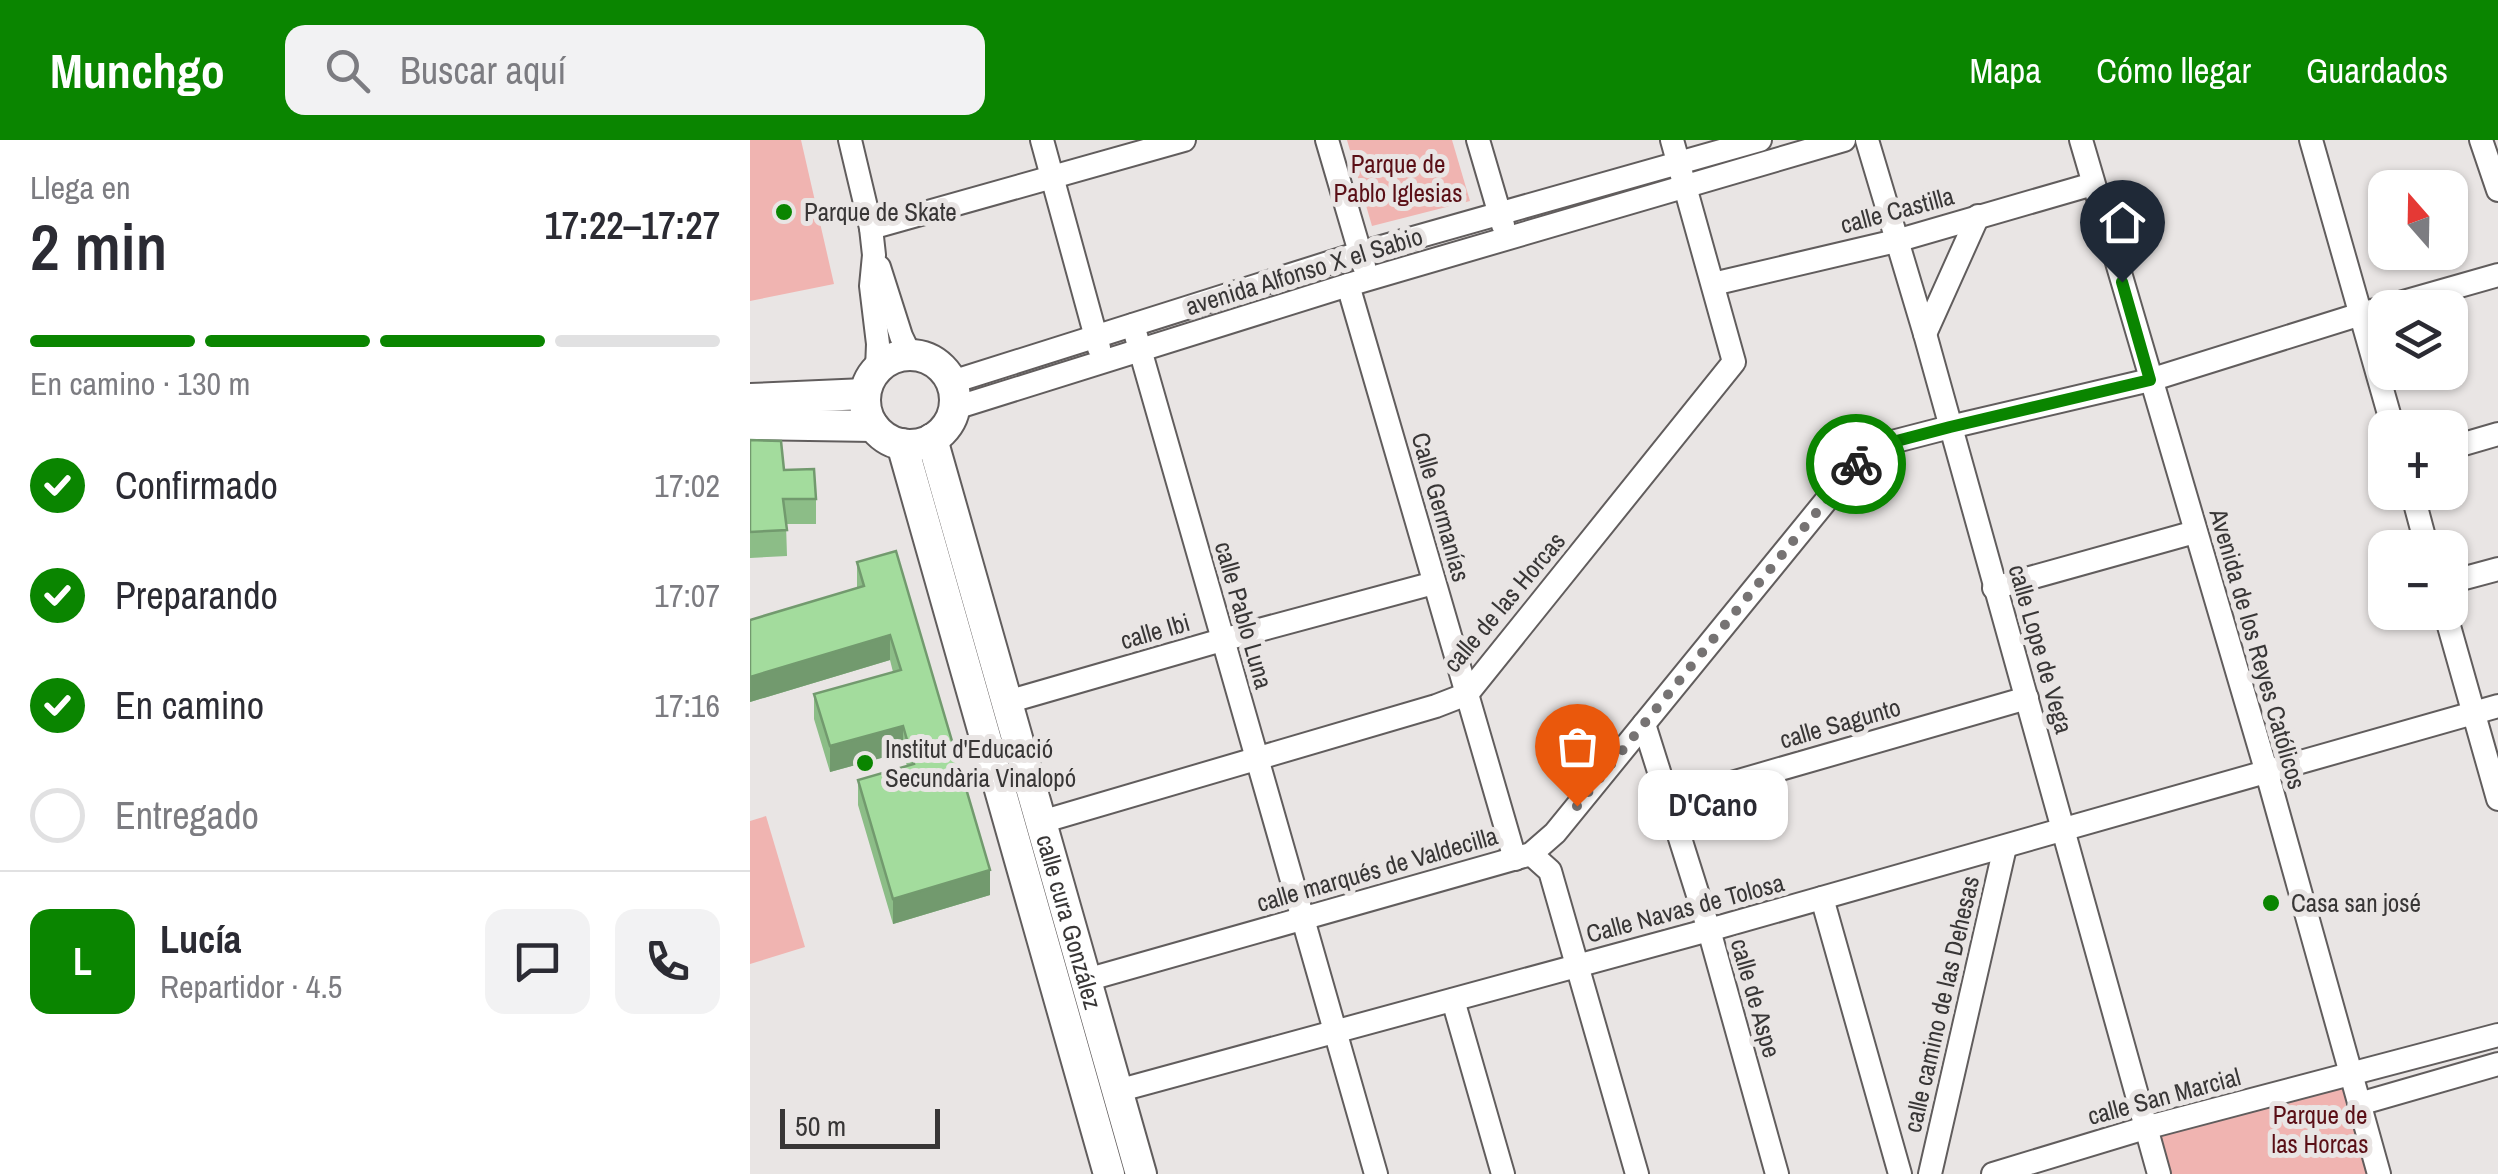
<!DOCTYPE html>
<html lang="es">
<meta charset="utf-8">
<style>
body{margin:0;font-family:"Archivo Narrow",sans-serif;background:#f2f2f3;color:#2b2b33;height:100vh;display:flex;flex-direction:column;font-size:38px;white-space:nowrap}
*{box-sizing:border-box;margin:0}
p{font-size:32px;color:#7c7c81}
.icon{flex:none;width:55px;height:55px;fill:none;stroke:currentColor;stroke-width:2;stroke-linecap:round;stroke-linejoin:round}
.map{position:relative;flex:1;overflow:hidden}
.details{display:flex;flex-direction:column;background:#fff;width:750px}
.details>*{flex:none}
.needle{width:65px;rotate:340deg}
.fabs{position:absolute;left:1618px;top:30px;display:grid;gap:20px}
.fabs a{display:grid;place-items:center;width:100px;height:100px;border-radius:20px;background:#fff;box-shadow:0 2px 8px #0004;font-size:50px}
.scale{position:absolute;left:30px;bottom:25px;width:160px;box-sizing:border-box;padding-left:10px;border:5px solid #383636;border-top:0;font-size:28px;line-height:35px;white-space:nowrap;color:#383636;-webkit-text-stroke:8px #e9e5e4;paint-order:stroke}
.pin{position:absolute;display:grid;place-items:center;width:85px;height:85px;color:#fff;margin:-102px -42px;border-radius:50% 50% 50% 0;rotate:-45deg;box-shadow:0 0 10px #0007}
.pin .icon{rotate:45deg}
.courier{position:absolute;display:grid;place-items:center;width:100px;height:100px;margin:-50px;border:8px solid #0a8500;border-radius:50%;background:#fff;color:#222;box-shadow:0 2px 12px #0007}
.bubble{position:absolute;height:70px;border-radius:20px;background:#fff;box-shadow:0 2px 8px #0004;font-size:32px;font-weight:600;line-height:70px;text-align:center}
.summary em{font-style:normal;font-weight:600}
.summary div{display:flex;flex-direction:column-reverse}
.summary{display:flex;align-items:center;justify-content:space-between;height:170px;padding:0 30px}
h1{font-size:65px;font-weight:600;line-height:75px}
.bar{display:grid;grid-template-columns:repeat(4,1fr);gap:15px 10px;align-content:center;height:120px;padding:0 30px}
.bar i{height:12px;border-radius:8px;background:#e1e1e2}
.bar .active{background:#0a8500}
.bar p{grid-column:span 4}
.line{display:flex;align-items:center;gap:25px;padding:0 30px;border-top:2px solid #e1e1e2}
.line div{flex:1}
.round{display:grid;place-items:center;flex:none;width:105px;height:105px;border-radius:20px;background:#f2f2f3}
ol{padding:0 30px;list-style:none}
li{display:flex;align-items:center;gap:30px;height:110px}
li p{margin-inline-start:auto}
li .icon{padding:10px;border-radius:50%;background:#0a8500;color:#fff;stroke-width:4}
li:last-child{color:#7c7c81}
li i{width:55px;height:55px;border:5px solid #e1e1e2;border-radius:50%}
header{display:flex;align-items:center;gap:60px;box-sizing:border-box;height:140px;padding:0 50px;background:#0a8500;color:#fff}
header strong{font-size:48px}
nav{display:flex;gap:55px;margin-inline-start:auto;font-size:35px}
.search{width:700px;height:90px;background:#f2f2f3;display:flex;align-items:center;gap:25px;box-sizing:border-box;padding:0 35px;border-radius:20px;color:#7c7c81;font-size:38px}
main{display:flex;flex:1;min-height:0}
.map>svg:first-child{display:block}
.green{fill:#f0b4b1}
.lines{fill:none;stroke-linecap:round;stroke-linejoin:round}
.minor-casing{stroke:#615d5d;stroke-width:26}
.major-casing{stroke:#615d5d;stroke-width:34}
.minor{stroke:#fff;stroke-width:22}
.major{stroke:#fff;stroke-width:30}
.wall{fill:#8cbd87}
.shaded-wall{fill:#729a6e}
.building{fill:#a3dc9d;stroke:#729a6e;stroke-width:2.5}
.done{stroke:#767373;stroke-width:10;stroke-dasharray:0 18}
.route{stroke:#0a8500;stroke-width:12}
.poi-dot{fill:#0a8500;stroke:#e9e5e4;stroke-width:4}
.labels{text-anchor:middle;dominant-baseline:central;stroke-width:10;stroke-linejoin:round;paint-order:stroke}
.park-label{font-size:25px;fill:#5a0f16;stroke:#e9e5e4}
.street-label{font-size:25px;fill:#383636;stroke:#e9e5e4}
.poi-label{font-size:25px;fill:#383636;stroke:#e9e5e4;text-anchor:start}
</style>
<header>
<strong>Munchgo</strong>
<div class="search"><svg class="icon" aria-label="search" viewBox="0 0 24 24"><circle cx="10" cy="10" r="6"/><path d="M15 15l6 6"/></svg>Buscar aquí</div>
<nav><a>Mapa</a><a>Cómo llegar</a><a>Guardados</a></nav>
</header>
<main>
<section class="details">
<div class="summary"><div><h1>2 min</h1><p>Llega en</p></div><em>17:22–17:27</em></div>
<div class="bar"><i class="active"></i><i class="active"></i><i class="active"></i><i></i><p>En camino · 130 m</p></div>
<ol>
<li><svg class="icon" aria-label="check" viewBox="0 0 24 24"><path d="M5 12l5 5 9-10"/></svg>Confirmado<p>17:02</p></li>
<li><svg class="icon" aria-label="check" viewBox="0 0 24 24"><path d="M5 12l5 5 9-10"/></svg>Preparando<p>17:07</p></li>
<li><svg class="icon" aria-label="check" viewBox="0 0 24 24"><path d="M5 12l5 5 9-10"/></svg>En camino<p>17:16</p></li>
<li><i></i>Entregado</li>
</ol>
<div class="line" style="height:180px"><b class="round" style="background:#0a8500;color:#fff">L</b><div><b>Lucía</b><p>Repartidor · 4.5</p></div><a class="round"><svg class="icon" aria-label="chat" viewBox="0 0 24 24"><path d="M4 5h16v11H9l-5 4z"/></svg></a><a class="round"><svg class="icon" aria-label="phone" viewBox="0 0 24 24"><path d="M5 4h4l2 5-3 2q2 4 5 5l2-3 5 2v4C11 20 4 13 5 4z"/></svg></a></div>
</section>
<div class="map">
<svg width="1748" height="1034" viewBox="0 0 1748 1034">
<rect width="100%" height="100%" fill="#e9e5e4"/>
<g class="green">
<path d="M0,0H51L84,144L0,161Z"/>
<path d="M597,0H702L720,61L622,86Z"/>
<path d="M16,676L55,807L0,824V681Z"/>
<path d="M1601,935L1626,1034H1409L1395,988Z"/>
</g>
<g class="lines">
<defs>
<g id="minor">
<path d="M100,0L121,88L124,115L121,146L128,204L127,229"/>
<path d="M292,0L349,208"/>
<path d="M577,0L614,126"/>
<path d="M728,0L753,85"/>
<path d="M1117,0L1175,194L1409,1034"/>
<path d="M1331,0L1517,633L1629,1034"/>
<path d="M1561,0L1643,288"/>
<path d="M1731,0L1748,50"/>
<path d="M121,88L434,0"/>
<path d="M129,127L151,196L160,215"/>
<path d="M963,144L1146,101L1343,44"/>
<path d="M598,145L765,719"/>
<path d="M383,185L626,1034"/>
<path d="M1175,194L1228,76"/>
<path d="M202,242L610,113L1010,0"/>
<path d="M205,268L598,145L1094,0"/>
<path d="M1700,308L1748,294"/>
<path d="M1662,352L1677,408"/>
<path d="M1700,442L1748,429"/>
<path d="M1244,448L1445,392"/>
<path d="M1695,472L1748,659"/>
<path d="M257,562L472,500L684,443"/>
<path d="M894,584L959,790L1027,1034"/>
<path d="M919,661L1277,558"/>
<path d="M291,682L686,566L717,554L984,222L922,0"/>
<path d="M781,714L800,731L887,1034"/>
<path d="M1072,758L1150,1034"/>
<path d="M336,840L781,714L805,693L1119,308L1200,287L1400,240L1611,174L1748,135"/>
<path d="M703,860L753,1034"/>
<path d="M367,951L959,790L1748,566"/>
<path d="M1609,964L1748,924"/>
<path d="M1180,1034L1255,707"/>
<path d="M1243,1034L1395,988L1748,895"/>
</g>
<g id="major">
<circle cx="160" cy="260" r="45"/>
<path d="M0,259L115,254"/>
<path d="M0,284L123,286"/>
<path id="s1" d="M182,299L391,1034"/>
<path d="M152,304L359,1034"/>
</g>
</defs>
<use href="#minor" class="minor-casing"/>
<use href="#major" class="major-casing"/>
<use href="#minor" class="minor"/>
<use href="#major" class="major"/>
</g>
<g class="wall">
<path d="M0,300L66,359V384H36L37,416L0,418Z"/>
<path d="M146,411L240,755L143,784L108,665V640L157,626L153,612L80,632L64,579V554L143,532L140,520L0,562V480L107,448V422Z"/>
</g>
<g class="shaded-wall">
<path d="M140,495V520L0,562V537Z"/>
<path d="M153,586V612L80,632V606Z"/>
<path d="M240,730V755L143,784V759Z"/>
</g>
<g class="building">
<path d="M0,300L31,301L34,330L64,329L66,359H33L37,390L0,392Z"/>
<path d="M146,411L240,730L143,759L108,640L164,624L153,586L80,606L64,554L151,530L140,495L0,537V480L114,446L107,422Z"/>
</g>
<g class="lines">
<path class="done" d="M827,666L1106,324"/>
<path class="route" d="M1106,324L1120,308L1200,287L1400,240L1372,142"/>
</g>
<g class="poi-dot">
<circle cx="34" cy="72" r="10"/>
<circle cx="115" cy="623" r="10"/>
<circle cx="1521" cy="763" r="10"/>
</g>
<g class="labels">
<g class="park-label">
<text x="648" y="24">Parque de<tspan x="648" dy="29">Pablo Iglesias</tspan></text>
<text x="1570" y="975">Parque de<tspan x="1570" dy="29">las Horcas</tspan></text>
</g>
<g class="street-label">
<text transform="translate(1147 70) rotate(-15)">calle Castilla</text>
<text transform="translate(554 131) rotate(-17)">avenida Alfonso X el Sabio</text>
<text transform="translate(691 367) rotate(74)">Calle Germanías</text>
<text transform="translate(754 462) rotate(-50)">calle de las Horcas</text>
<text transform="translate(494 475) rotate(74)">calle Pablo Luna</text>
<text transform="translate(405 491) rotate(-16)">calle Ibi</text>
<text transform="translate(1291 509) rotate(74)">calle Lope de Vega</text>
<text transform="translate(1508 509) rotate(74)">Avenida de los Reyes Católicos</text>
<text transform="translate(1090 583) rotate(-16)">calle Sagunto</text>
<text transform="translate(627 729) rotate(-16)">calle marqués de Valdecilla</text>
<text transform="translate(935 768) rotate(-15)">Calle Navas de Tolosa</text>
<text stroke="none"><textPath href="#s1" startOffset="502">calle cura González</textPath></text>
<text transform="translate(1006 858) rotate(74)">calle de Aspe</text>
<text transform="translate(1191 864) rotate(-77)">calle camino de las Dehesas</text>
<text transform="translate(1414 956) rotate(-15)">calle San Marcial</text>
</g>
<g class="poi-label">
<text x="54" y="72">Parque de Skate</text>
<text x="135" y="609">Institut d'Educació<tspan x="135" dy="29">Secundària Vinalopó</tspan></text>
<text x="1541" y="763">Casa san josé</text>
</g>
</g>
</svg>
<div class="fabs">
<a><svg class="needle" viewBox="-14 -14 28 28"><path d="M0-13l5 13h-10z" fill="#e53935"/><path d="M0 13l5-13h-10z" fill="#7c7c81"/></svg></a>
<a><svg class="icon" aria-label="layers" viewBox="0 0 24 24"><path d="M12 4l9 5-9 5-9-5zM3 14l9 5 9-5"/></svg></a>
<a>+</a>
<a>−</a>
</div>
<div class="scale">50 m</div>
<div class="pin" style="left:827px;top:666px;background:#ea580c"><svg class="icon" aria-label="bag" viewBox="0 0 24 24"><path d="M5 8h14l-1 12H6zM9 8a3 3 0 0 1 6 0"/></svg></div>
<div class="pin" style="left:1372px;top:142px;background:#1f2937"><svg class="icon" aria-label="home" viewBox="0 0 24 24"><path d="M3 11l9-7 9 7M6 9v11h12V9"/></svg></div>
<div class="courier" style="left:1106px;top:324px"><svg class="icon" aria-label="bike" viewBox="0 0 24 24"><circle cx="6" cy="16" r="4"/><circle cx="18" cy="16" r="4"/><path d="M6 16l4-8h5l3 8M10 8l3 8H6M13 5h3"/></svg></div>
<div class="bubble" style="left:888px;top:630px;width:150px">D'Cano</div>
</div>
</main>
